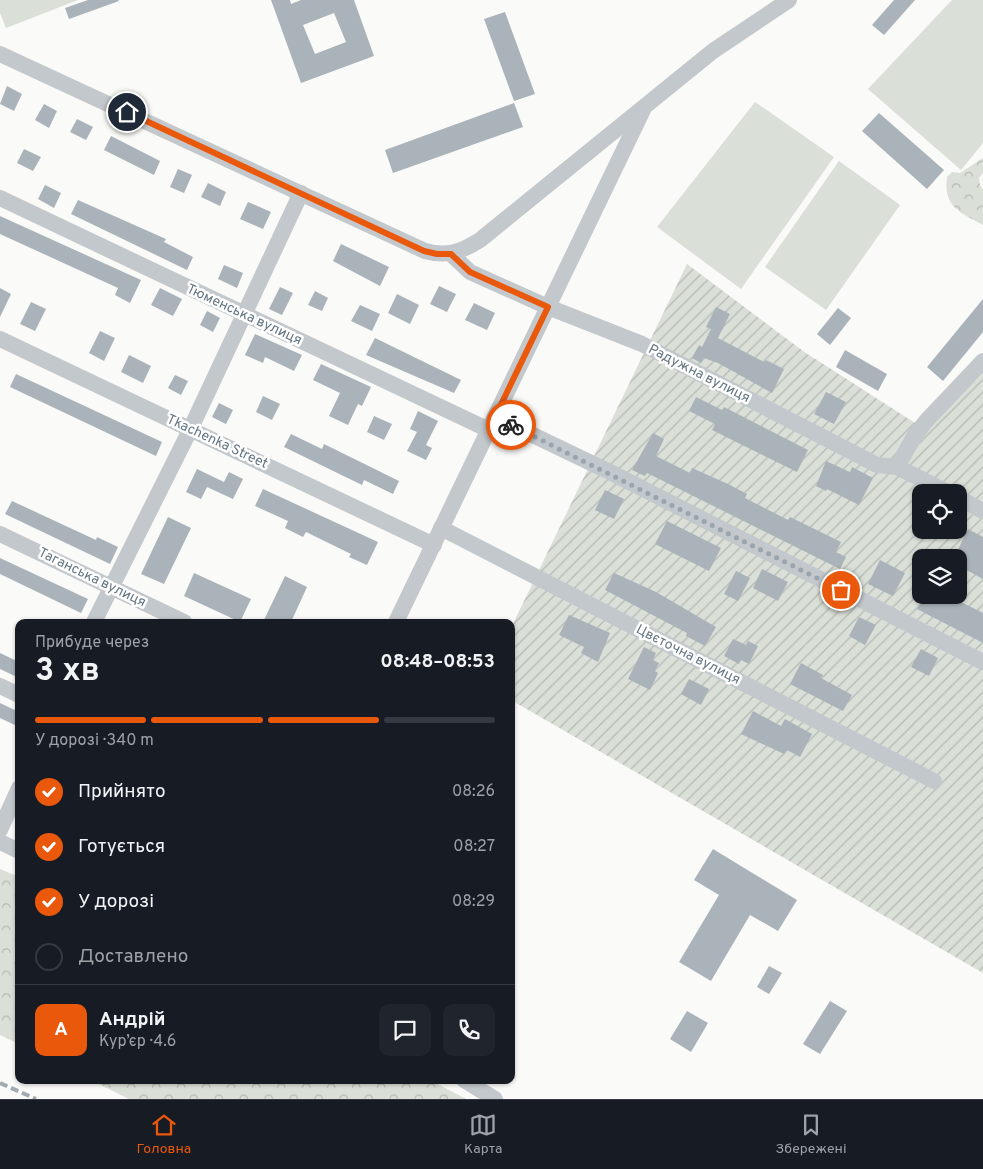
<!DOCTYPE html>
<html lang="uk">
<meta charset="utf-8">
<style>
body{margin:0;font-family:Overpass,sans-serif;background:#20242c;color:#f1f3f6;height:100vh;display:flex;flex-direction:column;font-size:19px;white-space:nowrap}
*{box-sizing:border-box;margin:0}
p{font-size:16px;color:#9ea1a6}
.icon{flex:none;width:28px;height:28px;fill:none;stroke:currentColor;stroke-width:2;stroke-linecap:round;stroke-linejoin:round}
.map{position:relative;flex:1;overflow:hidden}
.side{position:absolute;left:15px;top:619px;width:500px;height:465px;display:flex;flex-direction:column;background:#171b24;border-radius:10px;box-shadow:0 1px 4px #0004}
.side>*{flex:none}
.controls{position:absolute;left:912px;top:484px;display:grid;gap:10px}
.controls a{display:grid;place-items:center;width:55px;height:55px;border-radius:10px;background:#171b24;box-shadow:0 1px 4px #0004;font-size:25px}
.pin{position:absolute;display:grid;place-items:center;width:42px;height:42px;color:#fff;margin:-21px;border:2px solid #fff;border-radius:50%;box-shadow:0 1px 5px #0007}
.courier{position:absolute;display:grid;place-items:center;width:50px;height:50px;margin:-25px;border:4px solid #ea580c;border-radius:50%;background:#fff;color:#222;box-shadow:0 1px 6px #0007}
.overview em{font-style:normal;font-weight:700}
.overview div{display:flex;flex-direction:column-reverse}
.overview{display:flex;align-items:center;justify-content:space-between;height:85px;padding:0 20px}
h1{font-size:32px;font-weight:700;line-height:38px}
.bar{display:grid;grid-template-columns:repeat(4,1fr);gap:8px 5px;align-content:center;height:60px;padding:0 20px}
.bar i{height:6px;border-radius:4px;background:#363941}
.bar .active{background:#ea580c}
.bar p{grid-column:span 4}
.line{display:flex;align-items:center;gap:12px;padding:0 20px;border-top:1px solid #363941}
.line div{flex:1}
.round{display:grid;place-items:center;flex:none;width:52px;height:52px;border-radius:10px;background:#20242c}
ol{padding:0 20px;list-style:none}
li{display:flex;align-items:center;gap:15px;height:55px}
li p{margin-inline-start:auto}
li .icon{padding:5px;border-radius:50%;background:#ea580c;color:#fff;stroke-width:4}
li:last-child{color:#9ea1a6}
li i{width:28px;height:28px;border:2px solid #363941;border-radius:50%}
.tabs{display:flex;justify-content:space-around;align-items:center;height:70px;border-top:1px solid #363941;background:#171b24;font-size:14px;color:#9ea1a6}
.tabs a{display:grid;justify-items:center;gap:2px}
.tabs .active{color:#ea580c}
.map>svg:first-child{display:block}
.forest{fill:url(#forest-crowns)}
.park{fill:#dadfd7}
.garden{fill:url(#garden-furrows);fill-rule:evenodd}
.building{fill:#aab3b9;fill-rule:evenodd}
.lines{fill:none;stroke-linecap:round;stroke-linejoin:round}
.minor{stroke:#c3c8cc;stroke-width:16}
.rail{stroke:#a2aab0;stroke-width:4;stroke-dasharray:8 4;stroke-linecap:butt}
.done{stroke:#99a4ac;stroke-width:5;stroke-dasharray:0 9}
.route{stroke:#ea580c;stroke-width:6}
.labels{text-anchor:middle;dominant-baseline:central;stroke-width:5;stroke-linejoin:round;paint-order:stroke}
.street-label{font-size:14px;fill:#657683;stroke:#fff}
</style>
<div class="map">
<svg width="983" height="1099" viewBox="0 0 983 1099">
<defs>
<pattern id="forest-crowns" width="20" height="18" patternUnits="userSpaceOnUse" patternTransform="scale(1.25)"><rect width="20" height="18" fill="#dadfd7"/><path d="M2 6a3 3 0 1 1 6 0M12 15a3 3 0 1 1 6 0" fill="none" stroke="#b4b9b4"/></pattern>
<pattern id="garden-furrows" width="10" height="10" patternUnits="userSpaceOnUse" patternTransform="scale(1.25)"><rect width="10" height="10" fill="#dadfd7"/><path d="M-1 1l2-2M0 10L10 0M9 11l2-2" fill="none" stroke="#b4b9b4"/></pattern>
</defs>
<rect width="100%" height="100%" fill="#fafaf8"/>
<g class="forest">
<path d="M983,158V173L979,178L980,185L983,190V225C960,212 943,207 947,177L952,172L960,173Z"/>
<path d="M0,869L19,877V1044L0,1035Z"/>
<path d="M91,1080H430L466,1099H129Z"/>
</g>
<g class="park">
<path d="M0,0H78L6,28L0,13Z"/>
<path d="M952,0H983V143L961,170L868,89Z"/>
<path d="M755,102L834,157L741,289L657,227Z"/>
<path d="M839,161L900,205L826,310L765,267Z"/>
</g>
<path class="garden" d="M687,264L803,351L926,430L983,369V973L511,700V628ZM921,492H959V530H921ZM921,558H959V595H921Z"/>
<g class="building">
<path d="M88,0H118L119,1L69,19L65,8Z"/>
<path d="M271,0H290L291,4L301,0H354L374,56L301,83ZM334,13L346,42L315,54L303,25Z"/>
<path d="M894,0H915L884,35L872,25Z"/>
<path d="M505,12L535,94L514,101L484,19Z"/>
<path d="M7,86L22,94L14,111L0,104Z"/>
<path d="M514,103L523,127L393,173L385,150Z"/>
<path d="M44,104L57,111L49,128L35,120Z"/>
<path d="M879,113L944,170L927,189L862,131Z"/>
<path d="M77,119L93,127L86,140L70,132Z"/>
<path d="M111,136L160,161L154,175L104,150Z"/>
<path d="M24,149L41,157L33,171L17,163Z"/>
<path d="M178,169L192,175L184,193L170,187Z"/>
<path d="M208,183L226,192L220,206L201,197Z"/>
<path d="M45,185L61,193L54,208L38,199Z"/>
<path d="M78,200L166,239L164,242L193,257L187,270L71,214Z"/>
<path d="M248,202L271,212L263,229L240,219Z"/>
<path d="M0,216L141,280L130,303L115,295L118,288L0,234Z"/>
<path d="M341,244L389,267L380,286L333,261Z"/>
<path d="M224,265L243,273L237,288L218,279Z"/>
<path d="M439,286L456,294L447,312L430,304Z"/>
<path d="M280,287L293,293L282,315L269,309Z"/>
<path d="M0,288L11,294L0,317Z"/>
<path d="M160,288L182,299L173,316L151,305Z"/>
<path d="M315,291L328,298L322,311L308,305Z"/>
<path d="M397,294L419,305L410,324L388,313Z"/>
<path d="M983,299V332L943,381L927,367Z"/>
<path d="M31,302L46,309L35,331L20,324Z"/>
<path d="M474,303L495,313L487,330L465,320Z"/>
<path d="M360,305L380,314L372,331L351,321Z"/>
<path d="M716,307L730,314L718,338L764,362L766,360L784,369L772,393L718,363L704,358L701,363L692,358L699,345L702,347L711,329L706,327Z"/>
<path d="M838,308L851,318L830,345L817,334Z"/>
<path d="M207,311L220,318L213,332L200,325Z"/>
<path d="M100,331L115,338L104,361L89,353Z"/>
<path d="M255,334L302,355L294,371L265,357L263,363L245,355Z"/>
<path d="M375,338L461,380L454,393L366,355Z"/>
<path d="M845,350L887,374L878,391L836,367Z"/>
<path d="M129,355L151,366L143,383L121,372Z"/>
<path d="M321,364L371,387L362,406L358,404L348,425L329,416L340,393L313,380Z"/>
<path d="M16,374L162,442L156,456L10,387Z"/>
<path d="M175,375L188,381L181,395L168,388Z"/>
<path d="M826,392L846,402L834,424L814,414Z"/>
<path d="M263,396L280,404L272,420L256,412Z"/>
<path d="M696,397L722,410L724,407L808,450L797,472L712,430L715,424L689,411Z"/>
<path d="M219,403L233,410L226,424L212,417Z"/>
<path d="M418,411L438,421L426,445L432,448L426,460L407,451L417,432L410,429Z"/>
<path d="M374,416L392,424L384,440L367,432Z"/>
<path d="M653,433L664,439L656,456L690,473L692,468L728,484L747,494L745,498L788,520L790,517L841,542L836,552L846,557L840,569L647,473L645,476L632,470Z"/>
<path d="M291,434L322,449L324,444L399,481L393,494L364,480L362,485L284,447Z"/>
<path d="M826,461L850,472L852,467L873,478L859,505L827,489L826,491L816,486Z"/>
<path d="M197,469L224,482L229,472L243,479L233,499L207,487L201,499L186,492Z"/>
<path d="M263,489L378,542L367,565L349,557L351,554L306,532L303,537L285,528L288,521L255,506Z"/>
<path d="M605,490L624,499L614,519L595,510Z"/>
<path d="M12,501L96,540L97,537L118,547L110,564L5,514Z"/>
<path d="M168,517L191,528L164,584L141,574Z"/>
<path d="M667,521L721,548L709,571L655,544Z"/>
<path d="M968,529L983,537V579L959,566V558H954Z"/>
<path d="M0,558L88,599L81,613L0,574Z"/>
<path d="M880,560L905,573L893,596L868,584Z"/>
<path d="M762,569L788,582L778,601L753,588Z"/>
<path d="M736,571L750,578L738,601L724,594Z"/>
<path d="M194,573L251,599L240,622L184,596Z"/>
<path d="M614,573L656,592L716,627L705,646L686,636L687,633L605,590Z"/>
<path d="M285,576L307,587L291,622H263Z"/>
<path d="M925,595H947L983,613V643L917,609Z"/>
<path d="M569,615L610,633L598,662L581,653L584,647L559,635Z"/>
<path d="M859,617L876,625L865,645L849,636Z"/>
<path d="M733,639L746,645L748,641L758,646L749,664L741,660L739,664L724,656Z"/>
<path d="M644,647L656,653L653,660L659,663L655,671L658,673L650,690L628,679Z"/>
<path d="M921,649L938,658L929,676L911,667Z"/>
<path d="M0,653L19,662V678L0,669Z"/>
<path d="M801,663L823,675L821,678L852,695L843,711L790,684Z"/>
<path d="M689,679L709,689L701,705L681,694Z"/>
<path d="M0,703L19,712V727L0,718Z"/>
<path d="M753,711L781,726L785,719L812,734L800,757L787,750L784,754L741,734Z"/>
<path d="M713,849L797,900L778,931L750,915L711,981L679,962L719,895L694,880Z"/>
<path d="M769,966L782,973L769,994L757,987Z"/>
<path d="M830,1001L847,1011L820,1054L803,1044Z"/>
<path d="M687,1011L708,1023L691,1052L670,1039Z"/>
</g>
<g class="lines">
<g class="minor">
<path d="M0,54L425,251C447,257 461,252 480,240L713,51L789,0"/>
<path d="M0,198L489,430"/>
<path d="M451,254L470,272L548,307L642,344L877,465L897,467L947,492"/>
<path d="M0,339L434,545"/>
<path d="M495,417L610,472L983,662"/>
<path d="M897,467L915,435L927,420L983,361"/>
<path d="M959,498L983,511"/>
<path d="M441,528L934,781"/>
<path d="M0,534L184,622"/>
<path d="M94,622L190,430L301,193"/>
<path d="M396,622L643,110"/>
<path d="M0,686L19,695"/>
<path d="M0,830L19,788"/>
<path d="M0,842L19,851"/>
<path d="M464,1080L495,1099"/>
</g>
<path class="rail" d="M0,1083L36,1099"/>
</g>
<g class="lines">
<path class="done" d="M511,425L841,590"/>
<path class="route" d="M127,112L424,251L437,254H451L470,272L548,307L495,417L511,425"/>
</g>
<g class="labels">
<g class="street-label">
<text transform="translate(244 315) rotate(25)">Тюменська вулиця</text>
<text transform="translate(699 374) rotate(27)">Радужна вулиця</text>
<text transform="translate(217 442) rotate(25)">Tkachenka Street</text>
<text transform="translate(92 578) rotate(26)">Таганська вулиця</text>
<text transform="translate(688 655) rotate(27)">Цвєточна вулиця</text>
</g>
</g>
</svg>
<div class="controls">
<a><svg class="icon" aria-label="locate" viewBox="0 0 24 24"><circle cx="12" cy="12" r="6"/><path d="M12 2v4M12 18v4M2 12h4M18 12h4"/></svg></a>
<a><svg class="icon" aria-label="layers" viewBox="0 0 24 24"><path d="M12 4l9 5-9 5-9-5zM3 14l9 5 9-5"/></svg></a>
</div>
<div class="pin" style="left:841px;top:590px;background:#ea580c"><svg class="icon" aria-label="bag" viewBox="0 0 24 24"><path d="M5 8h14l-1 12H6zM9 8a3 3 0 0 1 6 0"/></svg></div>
<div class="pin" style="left:127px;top:112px;background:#1f2937"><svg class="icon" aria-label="home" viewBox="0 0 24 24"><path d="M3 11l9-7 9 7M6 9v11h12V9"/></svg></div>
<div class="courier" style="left:511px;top:425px"><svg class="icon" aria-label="bike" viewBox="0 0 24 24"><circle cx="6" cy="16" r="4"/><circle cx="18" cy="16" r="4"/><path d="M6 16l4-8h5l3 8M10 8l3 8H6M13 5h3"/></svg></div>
<section class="side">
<div class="overview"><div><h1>3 хв</h1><p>Прибуде через</p></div><em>08:48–08:53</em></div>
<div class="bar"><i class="active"></i><i class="active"></i><i class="active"></i><i></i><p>У дорозі · 340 m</p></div>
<ol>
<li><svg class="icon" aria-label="check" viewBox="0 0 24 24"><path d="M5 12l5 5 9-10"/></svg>Прийнято<p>08:26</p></li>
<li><svg class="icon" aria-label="check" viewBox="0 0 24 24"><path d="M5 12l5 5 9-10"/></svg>Готується<p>08:27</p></li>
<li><svg class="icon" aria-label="check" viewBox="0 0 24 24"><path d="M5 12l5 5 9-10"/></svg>У дорозі<p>08:29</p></li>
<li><i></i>Доставлено</li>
</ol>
<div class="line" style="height:90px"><b class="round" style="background:#ea580c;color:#fff">А</b><div><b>Андрій</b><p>Кур’єр · 4.6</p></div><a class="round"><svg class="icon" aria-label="chat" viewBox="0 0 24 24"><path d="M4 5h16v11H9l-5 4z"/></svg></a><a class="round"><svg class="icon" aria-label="phone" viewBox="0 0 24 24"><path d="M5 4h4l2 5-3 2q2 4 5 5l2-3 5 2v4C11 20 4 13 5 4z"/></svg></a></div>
</section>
</div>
<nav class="tabs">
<a class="active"><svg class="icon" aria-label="home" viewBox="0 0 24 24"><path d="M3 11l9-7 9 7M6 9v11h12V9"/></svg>Головна</a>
<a><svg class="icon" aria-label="map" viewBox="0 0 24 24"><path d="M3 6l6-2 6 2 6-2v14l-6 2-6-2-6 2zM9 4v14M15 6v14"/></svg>Карта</a>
<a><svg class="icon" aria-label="saved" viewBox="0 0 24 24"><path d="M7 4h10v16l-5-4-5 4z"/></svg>Збережені</a>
</nav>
